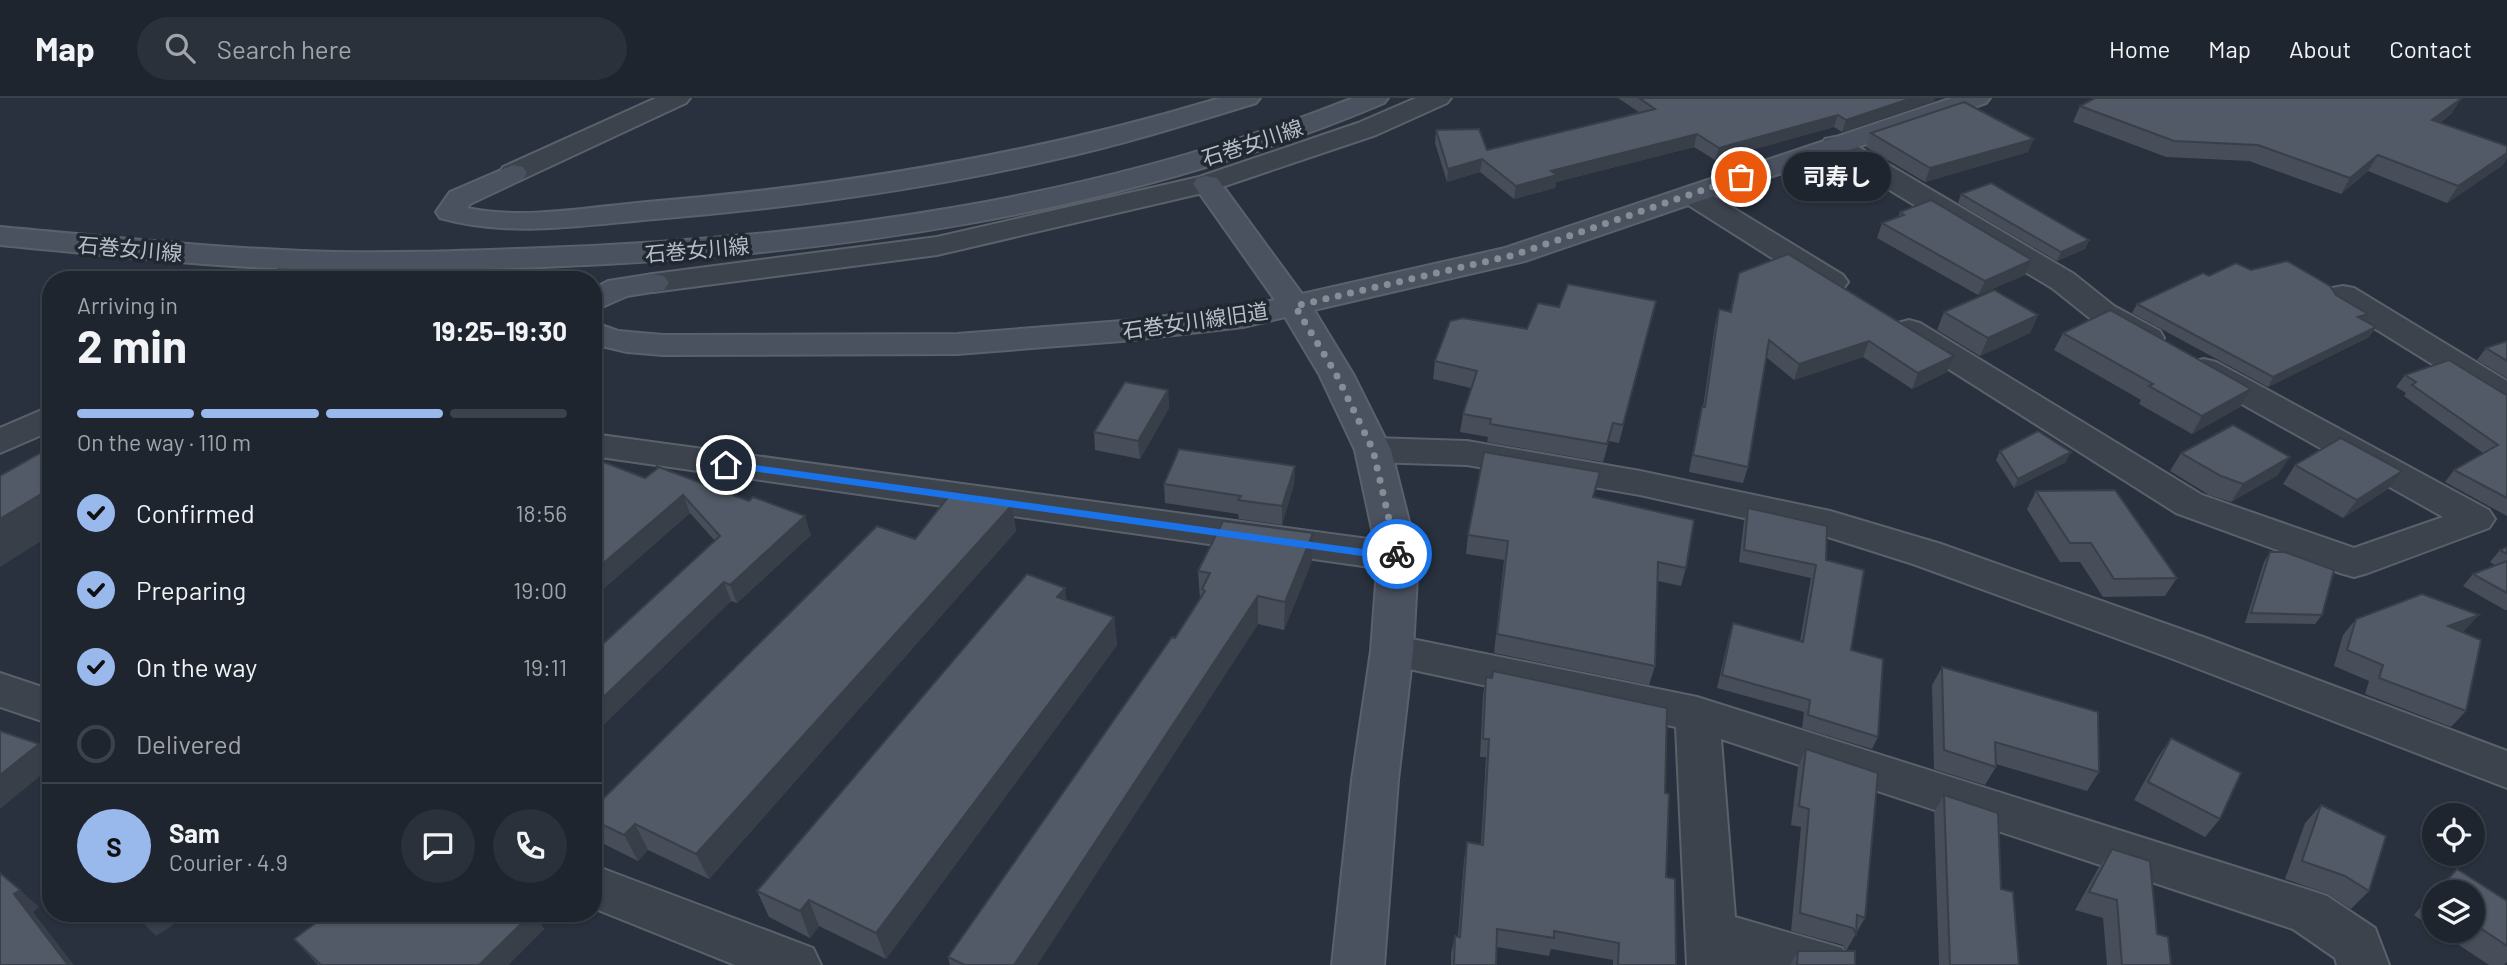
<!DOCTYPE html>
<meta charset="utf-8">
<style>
body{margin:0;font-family:Barlow,"Noto Sans JP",sans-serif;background:#2b313a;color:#f1f3f6;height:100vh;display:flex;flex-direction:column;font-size:26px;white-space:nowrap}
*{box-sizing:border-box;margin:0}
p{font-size:23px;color:#a1a5aa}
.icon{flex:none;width:38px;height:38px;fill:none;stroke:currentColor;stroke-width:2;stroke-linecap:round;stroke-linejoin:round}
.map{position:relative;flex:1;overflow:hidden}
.side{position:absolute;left:42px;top:173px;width:560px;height:651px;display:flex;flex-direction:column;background:#1e252e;border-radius:28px;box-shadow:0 2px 5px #0004,0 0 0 2px #3c424a}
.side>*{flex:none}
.fabs{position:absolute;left:2422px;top:705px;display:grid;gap:14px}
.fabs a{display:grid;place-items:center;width:63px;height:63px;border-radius:50%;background:#1e252e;box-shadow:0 2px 5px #0004,0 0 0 2px #3c424a;font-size:35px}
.pin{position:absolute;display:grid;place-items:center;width:60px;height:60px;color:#fff;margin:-30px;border:4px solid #fff;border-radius:50%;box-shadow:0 2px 7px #0007}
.courier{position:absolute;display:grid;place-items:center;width:70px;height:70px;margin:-35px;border:5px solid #1a73e8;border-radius:50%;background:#fff;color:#222;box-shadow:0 2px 9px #0007}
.bubble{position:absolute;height:49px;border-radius:24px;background:#1e252e;box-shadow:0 2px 5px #0004,0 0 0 2px #3c424a;font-size:23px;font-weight:700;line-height:49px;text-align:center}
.headline em{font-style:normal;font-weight:700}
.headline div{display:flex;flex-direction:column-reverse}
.headline{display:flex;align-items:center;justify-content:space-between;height:119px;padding:0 35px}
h1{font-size:46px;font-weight:700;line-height:52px}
.bar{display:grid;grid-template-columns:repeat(4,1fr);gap:10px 7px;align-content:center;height:84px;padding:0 35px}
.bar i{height:9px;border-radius:5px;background:#3c424a}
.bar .on{background:#99b9ec}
.bar p{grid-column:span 4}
.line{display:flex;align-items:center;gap:18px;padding:0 35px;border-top:2px solid #3c424a}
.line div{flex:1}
.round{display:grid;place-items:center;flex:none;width:74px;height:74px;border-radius:37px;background:#2b313a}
ol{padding:0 35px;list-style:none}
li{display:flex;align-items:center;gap:21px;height:77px}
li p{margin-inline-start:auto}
li .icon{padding:7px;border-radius:50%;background:#99b9ec;color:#111;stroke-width:4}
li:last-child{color:#a1a5aa}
li i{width:38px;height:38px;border:4px solid #3c424a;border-radius:50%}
header{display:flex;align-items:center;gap:42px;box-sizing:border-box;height:98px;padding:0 35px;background:#1e252e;border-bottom:2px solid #3c424a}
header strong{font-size:33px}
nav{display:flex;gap:38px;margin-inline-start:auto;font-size:24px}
.search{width:490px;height:63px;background:#2b313a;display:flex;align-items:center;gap:18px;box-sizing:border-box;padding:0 24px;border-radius:38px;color:#a1a5aa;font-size:26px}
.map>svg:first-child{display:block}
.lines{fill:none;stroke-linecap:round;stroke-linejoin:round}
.street-casing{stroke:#5a616b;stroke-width:4}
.secondary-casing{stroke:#5a616b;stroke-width:4}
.street{fill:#3c434d;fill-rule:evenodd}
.secondary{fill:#4a525f;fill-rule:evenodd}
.wall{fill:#474d59}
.shaded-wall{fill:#393f48}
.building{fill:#525a67;stroke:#393f48;stroke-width:2}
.route{fill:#1a73e8}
.done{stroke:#868d97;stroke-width:7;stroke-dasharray:0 12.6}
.labels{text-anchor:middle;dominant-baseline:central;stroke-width:7;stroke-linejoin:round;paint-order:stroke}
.far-street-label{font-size:21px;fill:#b8bec8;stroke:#212832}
</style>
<header>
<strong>Map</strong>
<div class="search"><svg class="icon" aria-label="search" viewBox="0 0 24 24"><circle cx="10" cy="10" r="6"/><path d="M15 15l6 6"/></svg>Search here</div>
<nav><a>Home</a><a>Map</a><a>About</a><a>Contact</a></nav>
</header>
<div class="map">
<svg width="2507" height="867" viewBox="0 0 2507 867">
<rect width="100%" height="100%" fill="#28313d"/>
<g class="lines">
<defs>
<g id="street">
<path d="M656,0H690L686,5L523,81L513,83L503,81L499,75L503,69Z"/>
<path d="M1416,0H1451L1447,5L1376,37L1207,94L937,157L653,194L642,192L637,185L642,178L653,176L937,139L1199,79L1358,25Z"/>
<path d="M1835,39L1845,41L2074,176L2114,208L2160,233L2164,240L2160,247L2148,250L2136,247L2092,222L2052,190L1825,53L1822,47L1825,41Z"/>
<path d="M1692,88L1702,91L1843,177L1848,184L1843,191L1832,193L1821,191L1682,103L1678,97L1682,91Z"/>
<path d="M305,153L316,156L320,162L299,182H265L294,156Z"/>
<path d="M2343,188L2354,190L2507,283V309L2495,305L2332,204L2327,197L2332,190Z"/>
<path d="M1909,222L1920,225L2202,397L2354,450L2443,419L2192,278L2187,271L2192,264L2204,261L2216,264L2489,412L2495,421L2489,430L2368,475L2354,479L2340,475L2176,415L1898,239L1893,232L1898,225Z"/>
<path d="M51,308V333L0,355V330Z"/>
<path d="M593,336L1398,445L1412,449L1418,459L1412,469L1398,473L593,358Z"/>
<path d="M1373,340L1467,343L1640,373L1830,413L1941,446L2203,539L2507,653V690L2173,561L1913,466L1825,438L1640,397L1467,367L1373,364L1360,360L1355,352L1360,344Z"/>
<path d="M1392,537L1697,599L2309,792L2327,798L2375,830L2389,867H2337L2335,860L2293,831L1721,641L1735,819L1842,850L1850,867H1687L1676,629L1377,564L1371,553L1377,542Z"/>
<path d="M0,575L51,592V626L0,609Z"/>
<path d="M593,767L813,850L821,867H735L593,810Z"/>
</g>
<g id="secondary">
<path d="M1220,0H1260L1256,5C1188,26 1121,47 1052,62C921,92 789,110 655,121C583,127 511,140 440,120L436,114L450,94L513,67L523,69L527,75L523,81L470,106L467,110C525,122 589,109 647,104C842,88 1032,57 1220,0Z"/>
<path d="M1353,0H1388L1384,5C1120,117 827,158 543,169C468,172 392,174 317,172C211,169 105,157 0,147V129C101,138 201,149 302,153C382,156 463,153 543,150C818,140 1096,102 1353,0Z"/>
<path d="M1952,0H1990L1986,5L1525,163L1314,212L1353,276L1391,352L1418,459L1413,553L1398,682L1384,867H1332L1352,682L1371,553L1378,459L1355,352L1319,276L1285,219L1243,229L1122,243L957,256L663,257L627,254L593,246V224L618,233L663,237L957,236L1122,223L1243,209L1275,202L1193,86L1197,80L1207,78L1217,80L1302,196L1505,150Z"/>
<path d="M653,176L664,178L669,185L664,192L627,198L593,213V191L608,183Z"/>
</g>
</defs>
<use href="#street" class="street-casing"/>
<use href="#secondary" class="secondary-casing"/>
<use href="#street" class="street"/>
<use href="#secondary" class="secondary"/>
</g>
<g class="wall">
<path d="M1618,0H1935L1934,3L1842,34L1834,29L1715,62L1694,49L1556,84L1555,90L1514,101L1480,74L1447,84L1435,45L1436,32L1487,52L1640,15Z"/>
<path d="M2080,8L2452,15L2440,25L2503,67L2447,105L2368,73L2341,96L2249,63L2166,59L2073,24Z"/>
<path d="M1871,35L2028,54L1925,84L1866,49Z"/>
<path d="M1961,96L2089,142L2085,151L2057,163L1958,105Z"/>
<path d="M1900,114L2032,162L2025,177L1978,197L1877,140L1882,125L1898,119Z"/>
<path d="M2251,172L2336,197L2364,222L2376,229L2369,239L2268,289L2132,215L2137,206L2209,178Z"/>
<path d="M1739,175L1947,274L1912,291L1863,259L1794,282L1766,259L1748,369L1743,385L1689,374L1698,325L1703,309L1715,227L1719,211L1730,213Z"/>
<path d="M1656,203L1619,345L1609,343L1603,364L1487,344L1488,339L1460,334L1463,316L1471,290L1433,281L1435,263L1527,231L1559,209Z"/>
<path d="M1944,214L2038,217L2030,235L1980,258L1937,232Z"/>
<path d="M2063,235L2251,291L2240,309L2192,336L2139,306L2141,302L2054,252Z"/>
<path d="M2507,243V280L2477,262L2486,250Z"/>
<path d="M2405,277L2507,297V418L2445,384L2454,372L2483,355L2404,298L2406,295L2396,289Z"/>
<path d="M1168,292L1169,310L1140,361L1095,352L1094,334Z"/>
<path d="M2000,353L2066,364L2014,390L1996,362Z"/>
<path d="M2181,355L2278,377L2231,404L2209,397L2170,373Z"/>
<path d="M593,360L645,380L657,371L656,368L811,437L737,505L731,503L593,637L715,443L690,415L593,500Z"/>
<path d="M2295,367L2388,391L2343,420L2283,386Z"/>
<path d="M1295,368L1294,386L1282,427L1239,421L1238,416L1165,405L1164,386Z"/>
<path d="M2036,393L2177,480L2165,498L2103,499L2080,464H2060L2027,411Z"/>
<path d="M1593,399L1686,470L1681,488L1658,483L1655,568L1649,587L1494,555L1504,462L1466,456L1468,437Z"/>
<path d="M1012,407L1016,433L709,781L648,752L638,763L600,744L593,732V711L915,441Z"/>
<path d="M1748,410L1826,462L1851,552L1878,639L1872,651L1802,630L1804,614L1717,590L1729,538L1733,525L1800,543L1811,480L1739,464L1744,423Z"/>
<path d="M2507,449V512H2505L2463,488L2473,476L2495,467L2490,464L2500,452Z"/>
<path d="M2270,454L2322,517L2315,526L2245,525L2264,464Z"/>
<path d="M1312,463L1284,532L1258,526L1037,867H950L948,859L1175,540L1200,501L1198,473Z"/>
<path d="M1066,502L1114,519L1117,547L886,861L819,828L810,840L769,819L757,793Z"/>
<path d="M2356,521L2464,533L2462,534L2466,613L2451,629L2365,596L2369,583L2334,568L2343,537Z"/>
<path d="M1942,569L2099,674L2087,693L1996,666V669L1985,687L1934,671L1932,587Z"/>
<path d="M1486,579L1665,695L1666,779L1676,867H1613V862L1551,851L1549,858L1497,849L1496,867H1451V855L1455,838H1458L1464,762L1467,744L1481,746L1486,659H1480L1483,597Z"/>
<path d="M2171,640L2220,721L2205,739L2134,702L2158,659Z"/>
<path d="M1806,651L1865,820L1846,853L1855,867H1790L1798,853H1846L1843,847L1791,833L1801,729L1791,727L1798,669Z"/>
<path d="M1944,697L2001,791L2019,867H1939L1934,715Z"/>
<path d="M2321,707L2369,793L2351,811L2328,796L2285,781L2305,725Z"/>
<path d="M2112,751L2157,836L2171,867H2107L2103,820L2075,812L2099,769Z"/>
<path d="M2457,771L2507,803V864L2504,867H2489L2438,833H2473V794H2434V831L2414,817L2438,789Z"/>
<path d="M328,816H534L544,831L508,867H318L294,841Z"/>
</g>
<g class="shaded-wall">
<path d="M1912,0H1935L1934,3L1842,34L1846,22Z"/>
<path d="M2462,0L2452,15L2422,38L2432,22Z"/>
<path d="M1838,17L1834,29L1715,62L1719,50Z"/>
<path d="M1697,36L1694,49L1556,84L1555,90L1514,101L1516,88L1551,73Z"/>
<path d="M2034,41L2028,54L1925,84L1930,70Z"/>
<path d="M2507,55V61L2503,67L2447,105L2458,88Z"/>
<path d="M2378,57L2368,73L2341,96L2350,80Z"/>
<path d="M1482,61L1480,74L1447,84L1448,71Z"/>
<path d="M2089,142L2085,151L2057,163L2061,154Z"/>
<path d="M2032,162L2025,177L1978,197L1985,183Z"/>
<path d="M2038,217L2030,235L1980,258L1988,240Z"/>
<path d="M2376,229L2369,239L2268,289L2273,279Z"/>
<path d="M1869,243L1863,259L1794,282L1799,266Z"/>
<path d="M1954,258L1947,274L1912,291L1918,275Z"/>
<path d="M2251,291L2240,309L2192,336L2202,318Z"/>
<path d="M1168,292L1169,310L1140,361L1138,343Z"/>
<path d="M2071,354L2066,364L2014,390L2018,381Z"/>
<path d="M2290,359L2278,377L2231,404L2243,386Z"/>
<path d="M1295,368L1294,386L1282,427V408Z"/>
<path d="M2402,373L2388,391L2343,420L2357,402Z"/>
<path d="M51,390V437L0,469V421Z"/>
<path d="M683,397L690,415L593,500V474Z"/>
<path d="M1012,407L1016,433L709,781L696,756Z"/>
<path d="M805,418L811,437L737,505L730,487Z"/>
<path d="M1313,435L1312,463L1284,532L1285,504Z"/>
<path d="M724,484L731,503L593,637V609Z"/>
<path d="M1065,490L1068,517L1057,499Z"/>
<path d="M1258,498V526L1037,867H1014Z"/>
<path d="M2479,517L2464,533L2434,545L2448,528Z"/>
<path d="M1114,519L1117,547L886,861L876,835Z"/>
<path d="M39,646L51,658V669L0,711V677Z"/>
<path d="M635,726L648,752L638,763L624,737Z"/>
<path d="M20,792L39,809L33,814L74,867H68L14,796Z"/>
<path d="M809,802L819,828L810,840L800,813Z"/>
<path d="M145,816H190L156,838L138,820Z"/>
<path d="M531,816H534L544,831L508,867H479Z"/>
</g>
<g class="building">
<path d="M1639,0H1912L1846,22L1838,17L1719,50L1697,36L1551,73L1557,77L1516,88L1482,61L1448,71L1436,32L1479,31L1487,52L1655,11Z"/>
<path d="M2095,0H2462L2432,22L2507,48V55L2458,88L2378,57L2350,80L2258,47L2174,43L2080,8Z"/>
<path d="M1964,4L2034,41L1930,70L1871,35Z"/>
<path d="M1991,85L2089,142L2061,154L1961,96Z"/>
<path d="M1931,102L2032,162L1985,183L1882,125L1904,117L1900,114Z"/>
<path d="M1788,156L1954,258L1918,275L1869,243L1799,266L1769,242L1748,369L1693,357L1702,309H1705L1719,211L1731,214L1739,175Z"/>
<path d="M2287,163L2330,188L2336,197L2368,216L2358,219L2376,229L2273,279L2137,206L2203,175L2209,178L2236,165L2251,172Z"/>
<path d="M1568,186L1656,203L1623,327L1613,325L1607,346L1490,326L1491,321L1463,316L1477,273L1435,263L1450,223L1463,220L1527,231L1538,205L1559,209Z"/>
<path d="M1994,192L2038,217L1988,240L1944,214Z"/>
<path d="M2110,212L2251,291L2202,318L2149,288L2153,286L2063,235Z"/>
<path d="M2507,243V263L2486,250Z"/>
<path d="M2449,262L2503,295L2507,297V400L2454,372L2498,347L2412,287L2416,284L2405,277Z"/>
<path d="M1125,284L1168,292L1138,343L1094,334Z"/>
<path d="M2233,327L2290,359L2243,386L2221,378L2181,355Z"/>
<path d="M2038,333L2071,354L2018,381L2000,353Z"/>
<path d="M2341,340L2402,373L2357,402L2295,367Z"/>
<path d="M51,349V390L0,421V378Z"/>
<path d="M1179,351L1295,368L1282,408L1238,402L1241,398L1164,386Z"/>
<path d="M1484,354L1600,374L1593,399L1694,422L1686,470L1658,464L1655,568L1497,536L1508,443L1468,437Z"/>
<path d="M593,360L645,380L658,370L656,368L749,403L753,399L805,418L730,487L724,484L593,609V555L720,438L683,397L593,474Z"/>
<path d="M2115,392L2177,480L2114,481L2091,445H2070L2036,393Z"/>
<path d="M953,393L1012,407L696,756L635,726L624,737L593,722V711L877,428L915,441Z"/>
<path d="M1748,410L1827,428L1826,462L1864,472L1851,552L1883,561L1878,639L1808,617L1810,602L1722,577L1733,525L1803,544L1816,467L1744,452Z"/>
<path d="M1223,423L1313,435L1285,504L1258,498L1014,867H965L948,859L1172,539L1175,540L1205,493L1202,491L1210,475L1198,473Z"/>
<path d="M2507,449V456L2500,452Z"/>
<path d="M2270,454H2285L2334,472L2322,517L2251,515Z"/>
<path d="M2507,463V495L2473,476Z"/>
<path d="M1027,476L1065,490L1057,499L1114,519L876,835L809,802L800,813L757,793Z"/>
<path d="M2422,496L2479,517L2448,528L2481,542L2466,613L2379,580L2383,567L2347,552L2356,521Z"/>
<path d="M1942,569L2098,614L2099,674L1995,644L1996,669L1944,652Z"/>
<path d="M1493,573L1667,610L1665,695L1669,696L1666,779L1675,781L1676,867H1618L1619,845L1554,833V840L1497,831L1496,867H1454L1455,838L1460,839L1467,744L1483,747L1489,641H1483L1486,579L1492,580Z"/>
<path d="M0,633L39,646L0,677Z"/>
<path d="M2171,640L2241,675L2220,721L2148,684Z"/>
<path d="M1806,651L1878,675L1865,820L1857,817L1856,836L1853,830L1800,815L1809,711L1799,708Z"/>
<path d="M1944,697L1998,715L2001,791L2013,794L2019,867H1950Z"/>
<path d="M2321,707L2386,738L2369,793L2345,778L2302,763Z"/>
<path d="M2112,751L2150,763L2157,836L2168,839L2171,867H2122L2117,802L2089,794Z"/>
<path d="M2457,771L2507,803V848L2473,825V794H2437Z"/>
<path d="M0,775L20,792L14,796L68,867H0Z"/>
<path d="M134,816H145L138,820Z"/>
<path d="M328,816H531L479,867H321L294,841Z"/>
<path d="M1798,853H1855V867H1797Z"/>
</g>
<path class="route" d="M726,363L1392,455L1397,452L1401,454L1404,459L1398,463L722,369V364Z"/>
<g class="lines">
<path class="done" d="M1397,456L1373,352L1336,276L1295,208L1514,157L1741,79"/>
</g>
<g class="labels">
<g class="far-street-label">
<text transform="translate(1252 44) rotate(-18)">石巻女川線</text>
<text transform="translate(130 150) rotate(5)">石巻女川線</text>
<text transform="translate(697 151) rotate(-5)">石巻女川線</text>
<text transform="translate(1195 222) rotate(-8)">石巻女川線旧道</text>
</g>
</g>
</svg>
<div class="fabs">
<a><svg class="icon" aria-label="locate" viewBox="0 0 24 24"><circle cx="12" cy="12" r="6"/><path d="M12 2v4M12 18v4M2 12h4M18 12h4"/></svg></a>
<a><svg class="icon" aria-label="layers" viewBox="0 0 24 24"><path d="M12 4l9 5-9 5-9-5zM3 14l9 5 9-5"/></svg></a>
</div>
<div class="pin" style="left:1741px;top:79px;background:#ea580c"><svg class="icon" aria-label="bag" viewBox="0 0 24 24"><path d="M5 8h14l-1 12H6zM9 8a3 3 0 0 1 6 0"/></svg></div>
<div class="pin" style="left:726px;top:367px;background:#1f2937"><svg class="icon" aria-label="home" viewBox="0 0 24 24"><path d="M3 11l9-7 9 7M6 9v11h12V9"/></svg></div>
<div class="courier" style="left:1397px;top:456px"><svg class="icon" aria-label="bike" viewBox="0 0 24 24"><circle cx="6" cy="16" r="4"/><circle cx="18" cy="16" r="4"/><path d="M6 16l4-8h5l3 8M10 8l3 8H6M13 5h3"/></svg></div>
<div class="bubble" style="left:1783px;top:54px;width:108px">司寿し</div>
<section class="side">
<div class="headline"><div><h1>2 min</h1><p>Arriving in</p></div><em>19:25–19:30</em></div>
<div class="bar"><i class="on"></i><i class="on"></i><i class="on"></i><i></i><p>On the way · 110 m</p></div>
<ol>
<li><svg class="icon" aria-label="check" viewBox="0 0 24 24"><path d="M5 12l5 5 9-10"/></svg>Confirmed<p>18:56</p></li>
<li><svg class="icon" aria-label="check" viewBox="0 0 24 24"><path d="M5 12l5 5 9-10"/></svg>Preparing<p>19:00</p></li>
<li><svg class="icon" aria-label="check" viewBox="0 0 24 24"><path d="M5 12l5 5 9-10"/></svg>On the way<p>19:11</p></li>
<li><i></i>Delivered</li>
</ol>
<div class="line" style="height:126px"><b class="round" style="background:#99b9ec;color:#111">S</b><div><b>Sam</b><p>Courier · 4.9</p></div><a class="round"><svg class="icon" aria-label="chat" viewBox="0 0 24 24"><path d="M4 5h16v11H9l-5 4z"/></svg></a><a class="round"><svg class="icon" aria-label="phone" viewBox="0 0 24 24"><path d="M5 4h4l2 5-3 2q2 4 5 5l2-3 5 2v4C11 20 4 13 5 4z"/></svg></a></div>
</section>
</div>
